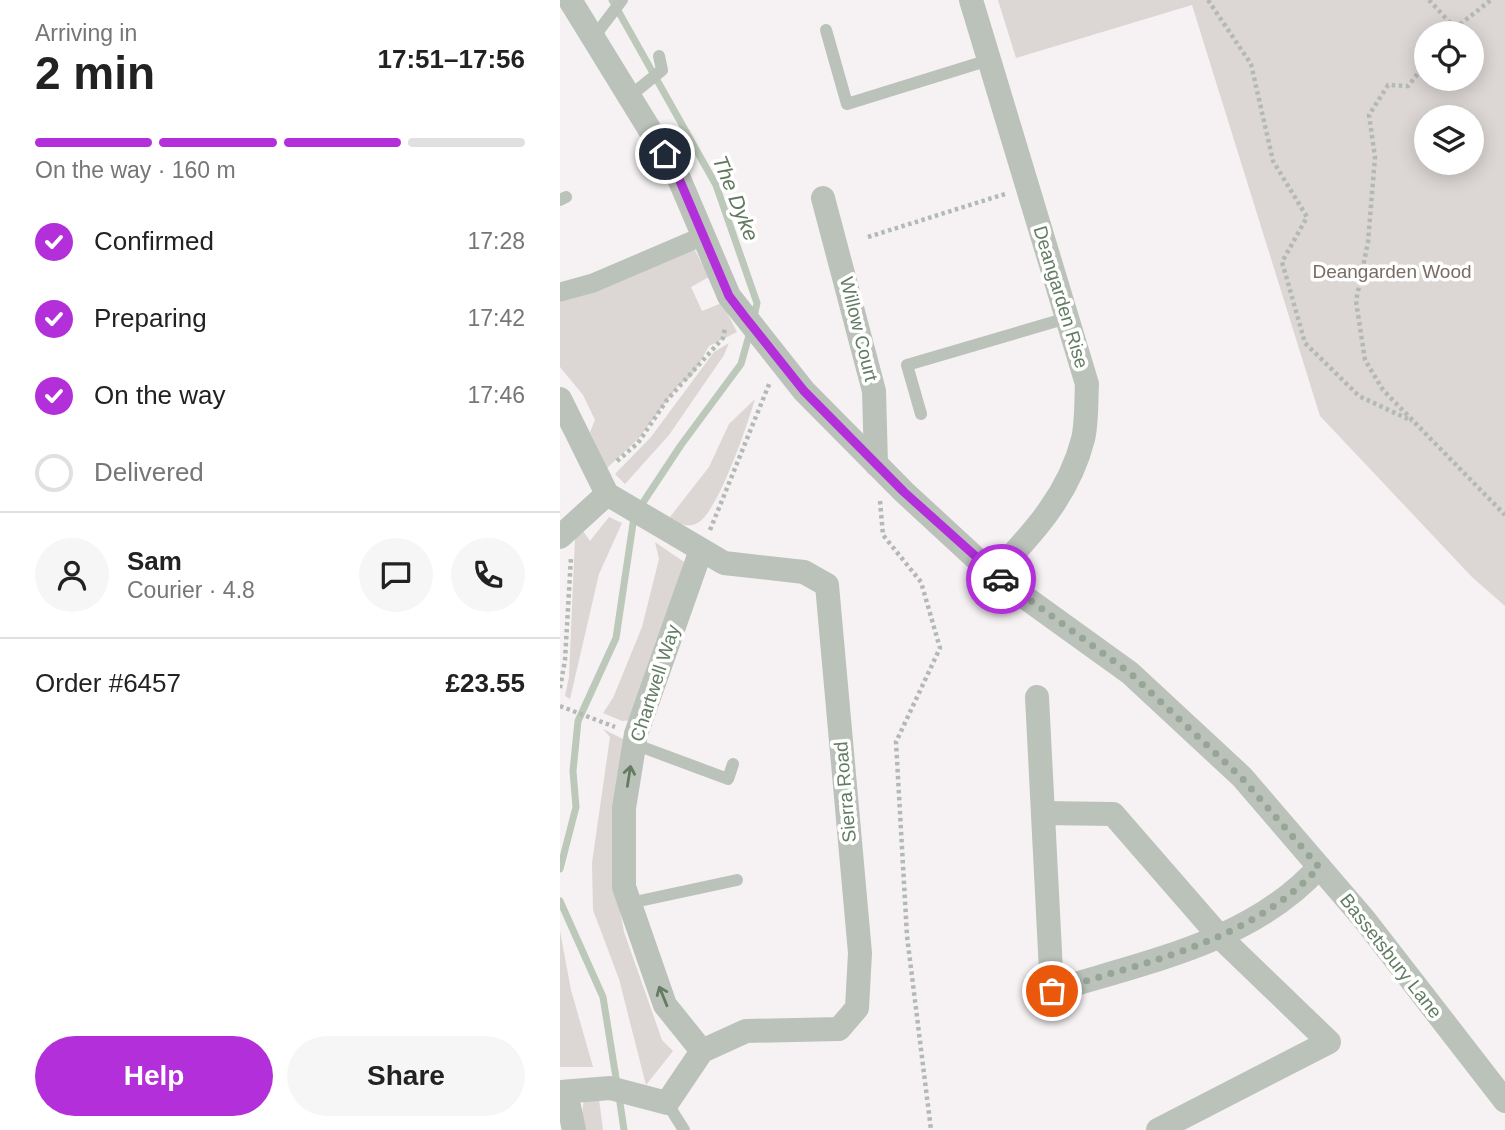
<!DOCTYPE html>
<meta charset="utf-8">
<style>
body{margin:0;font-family:Arial,sans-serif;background:#f6f6f6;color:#222;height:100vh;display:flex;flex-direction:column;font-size:26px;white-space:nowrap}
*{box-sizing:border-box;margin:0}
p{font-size:23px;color:#767676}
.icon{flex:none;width:38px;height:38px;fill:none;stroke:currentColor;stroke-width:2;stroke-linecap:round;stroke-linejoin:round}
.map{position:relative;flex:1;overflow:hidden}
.drawer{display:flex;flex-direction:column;background:#fff;width:560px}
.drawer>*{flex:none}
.fabs{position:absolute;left:854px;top:21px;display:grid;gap:14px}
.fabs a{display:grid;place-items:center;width:70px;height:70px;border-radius:50%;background:#fff;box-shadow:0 4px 18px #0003;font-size:35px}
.pin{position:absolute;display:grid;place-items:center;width:60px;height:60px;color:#fff;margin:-30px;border:4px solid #fff;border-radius:50%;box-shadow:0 2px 7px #0007}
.courier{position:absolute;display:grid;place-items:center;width:70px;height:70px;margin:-35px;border:5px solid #b22fda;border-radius:50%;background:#fff;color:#222;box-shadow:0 2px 9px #0007}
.head em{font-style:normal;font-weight:700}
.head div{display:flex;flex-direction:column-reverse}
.head{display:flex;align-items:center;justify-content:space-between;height:119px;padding:0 35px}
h1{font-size:46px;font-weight:700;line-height:52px}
.bar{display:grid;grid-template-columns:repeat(4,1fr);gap:10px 7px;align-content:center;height:84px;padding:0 35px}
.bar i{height:9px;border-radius:5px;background:#e0e0e0}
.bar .active{background:#b22fda}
.bar p{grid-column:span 4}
.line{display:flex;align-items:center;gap:18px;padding:0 35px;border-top:2px solid #e0e0e0}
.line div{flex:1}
.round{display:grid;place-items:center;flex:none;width:74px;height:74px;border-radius:37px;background:#f6f6f6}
ol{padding:0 35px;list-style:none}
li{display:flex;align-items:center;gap:21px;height:77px}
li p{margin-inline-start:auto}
li .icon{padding:7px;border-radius:50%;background:#b22fda;color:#fff;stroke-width:4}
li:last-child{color:#767676}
li i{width:38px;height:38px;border:4px solid #e0e0e0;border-radius:50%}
.primary-button{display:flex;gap:14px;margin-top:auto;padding:14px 35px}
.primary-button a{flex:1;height:80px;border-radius:42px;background:#b22fda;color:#fff;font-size:28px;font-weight:700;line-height:80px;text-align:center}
.primary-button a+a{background:#f6f6f6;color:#222}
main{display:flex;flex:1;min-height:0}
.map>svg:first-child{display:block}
.green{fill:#dcd6d4;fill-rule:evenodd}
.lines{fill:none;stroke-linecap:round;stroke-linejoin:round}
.stream{stroke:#bcc8b9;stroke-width:7}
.path{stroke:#b3b9b3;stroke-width:4.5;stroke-dasharray:3.5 3.5;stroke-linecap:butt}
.service{stroke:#bac2ba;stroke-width:12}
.pedestrian{stroke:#bac2ba;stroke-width:19}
.minor{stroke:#bac2ba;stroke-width:24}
.oneway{stroke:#637c62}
.done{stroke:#96a595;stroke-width:7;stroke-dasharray:0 12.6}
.route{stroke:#b22fda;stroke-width:9}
.labels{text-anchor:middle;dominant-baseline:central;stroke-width:7;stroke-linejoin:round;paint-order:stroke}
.park-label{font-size:19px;fill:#796c65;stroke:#fff}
.street-label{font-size:19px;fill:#637c62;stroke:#fff}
.water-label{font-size:21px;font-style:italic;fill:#62785d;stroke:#fff}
</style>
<main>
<section class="drawer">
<div class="head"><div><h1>2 min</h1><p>Arriving in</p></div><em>17:51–17:56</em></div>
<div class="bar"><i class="active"></i><i class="active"></i><i class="active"></i><i></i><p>On the way · 160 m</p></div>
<ol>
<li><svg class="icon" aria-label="check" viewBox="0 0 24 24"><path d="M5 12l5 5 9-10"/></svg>Confirmed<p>17:28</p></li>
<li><svg class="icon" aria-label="check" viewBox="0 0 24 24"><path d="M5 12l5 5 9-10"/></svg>Preparing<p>17:42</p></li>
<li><svg class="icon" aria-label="check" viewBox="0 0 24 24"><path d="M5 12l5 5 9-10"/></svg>On the way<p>17:46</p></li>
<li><i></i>Delivered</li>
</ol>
<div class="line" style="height:126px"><a class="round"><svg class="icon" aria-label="person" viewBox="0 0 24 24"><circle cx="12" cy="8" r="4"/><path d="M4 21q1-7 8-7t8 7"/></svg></a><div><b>Sam</b><p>Courier · 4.8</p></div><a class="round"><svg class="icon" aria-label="chat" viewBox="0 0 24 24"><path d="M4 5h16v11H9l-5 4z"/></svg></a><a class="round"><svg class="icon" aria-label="phone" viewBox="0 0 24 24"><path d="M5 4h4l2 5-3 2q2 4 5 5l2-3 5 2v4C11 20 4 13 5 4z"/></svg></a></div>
<div class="line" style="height:91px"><div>Order #6457</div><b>£23.55</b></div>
<div class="primary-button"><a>Help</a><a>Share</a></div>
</section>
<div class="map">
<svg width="945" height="1130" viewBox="0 0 945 1130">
<rect width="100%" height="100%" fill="#f6f2f4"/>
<g class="green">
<path d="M438,0H945V606L912,577L760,416L632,5L456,58ZM866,33H912V79H866ZM866,117H912V163H866Z"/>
<path d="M130,241L149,277L131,287L142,311L162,303L177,332L149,346L132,376L118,386L78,439L47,468L30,432L35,420L23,395L0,367V298Z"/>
<path d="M169,343L164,355L109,435L65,484L55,474L91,437L154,352Z"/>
<path d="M195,399C188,423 159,509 139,522C129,529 119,524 110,517L149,467L169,424Z"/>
<path d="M49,517L62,523L39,574L10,699L5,696L9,677L15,538L23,531L30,541Z"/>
<path d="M95,542L124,562L72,720L62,721L43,713L53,698L82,627L99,559Z"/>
<path d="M43,729L63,739L55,883L64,932L102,1040L113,1051L86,1085L59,979L33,910L32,863L50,737Z"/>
<path d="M0,931L11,990L33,1067H0Z"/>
<path d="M24,1098L39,1099L43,1130H20Z"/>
</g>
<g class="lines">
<g class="stream">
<path d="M52,0L156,185L197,303L194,317"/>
<path d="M80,507L121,445L181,364L190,332"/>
<path d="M0,869L16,807L13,771L18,721L56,638L74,517"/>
<path d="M0,901L43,997L57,1084"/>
<path d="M59,1096L64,1130"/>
</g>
<g class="path">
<path d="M648,0L691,64L713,161L747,217L722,262L745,343L799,396L852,421"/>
<path d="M869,0L894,27"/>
<path d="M889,33L931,0"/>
<path d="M866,63L848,86L828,85L809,115L815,157L808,242L796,301L805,360L823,390L945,515"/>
<path d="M308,237L445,194"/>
<path d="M57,461L78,443L107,400L163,338L165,328"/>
<path d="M320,501L323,535L361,582L380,648L336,742L347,936L371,1130"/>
<path d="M150,530L210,382"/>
<path d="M0,688L5,660L11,557"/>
<path d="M0,706L55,727"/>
</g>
<g class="service">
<path d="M266,30L287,104L429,60"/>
<path d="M34,37L62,0"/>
<path d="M70,96L102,70L99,56"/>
<path d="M0,200L6,197"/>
<path d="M361,414L347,365L507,318"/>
<path d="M74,744L168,779L173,764"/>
<path d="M70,903L177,880"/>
<path d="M107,1103L124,1130"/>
</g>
<path class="pedestrian" d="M0,292L33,283L143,236"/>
<g class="minor">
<path d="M10,0L117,174L169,296L244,391L344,492L434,575L570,673L682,777L804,919L945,1101"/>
<path d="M411,0L527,384C526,401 527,422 523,439C509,495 473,533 434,575"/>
<path d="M263,198L314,391L316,464"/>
<path d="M0,399L47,494L164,563L244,572L267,585L300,953L297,1008L279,1029L186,1031L142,1051L107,1103L50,1088L0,1092"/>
<path d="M0,537L47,494"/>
<path d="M141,550L76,734L64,808V887L105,1005L142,1051"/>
<path d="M477,697L492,991C585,962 692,942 759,867"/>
<path d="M483,813L553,814L660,937L769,1042L598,1130"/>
<path d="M6,1092L14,1130"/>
</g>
</g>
<defs><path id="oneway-shaft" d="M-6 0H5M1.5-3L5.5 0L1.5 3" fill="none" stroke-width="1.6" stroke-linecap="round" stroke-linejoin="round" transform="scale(1.75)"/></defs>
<g class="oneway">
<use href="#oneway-shaft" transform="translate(69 776) rotate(-81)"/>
<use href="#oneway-shaft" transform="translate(103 996) rotate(-112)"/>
</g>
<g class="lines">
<path class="done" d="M441,579L570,673L682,778L759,867C691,942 585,962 492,991"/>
<path class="route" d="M105,154L117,174L169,296L185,317L244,391L344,492L441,579"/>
</g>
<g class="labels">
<g class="park-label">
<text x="832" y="271">Deangarden Wood</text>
</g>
<g class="street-label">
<text transform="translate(501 297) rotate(73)">Deangarden Rise</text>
<text transform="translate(299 329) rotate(76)">Willow Court</text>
<text transform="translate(95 683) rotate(-72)">Chartwell Way</text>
<text transform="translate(285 792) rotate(-95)">Sierra Road</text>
<text transform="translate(831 956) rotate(52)">Bassetsbury Lane</text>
</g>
<g class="water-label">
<text transform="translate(176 198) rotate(68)">The Dyke</text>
</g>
</g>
</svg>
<div class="fabs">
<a><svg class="icon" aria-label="locate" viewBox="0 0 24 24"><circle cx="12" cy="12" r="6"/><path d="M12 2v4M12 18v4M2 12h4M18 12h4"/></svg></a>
<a><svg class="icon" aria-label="layers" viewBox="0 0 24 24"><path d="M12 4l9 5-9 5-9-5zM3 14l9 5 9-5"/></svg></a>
</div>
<div class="pin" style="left:492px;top:991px;background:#ea580c"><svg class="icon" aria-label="bag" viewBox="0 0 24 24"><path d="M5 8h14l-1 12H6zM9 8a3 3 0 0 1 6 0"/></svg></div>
<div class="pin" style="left:105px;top:154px;background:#1f2937"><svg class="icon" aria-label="home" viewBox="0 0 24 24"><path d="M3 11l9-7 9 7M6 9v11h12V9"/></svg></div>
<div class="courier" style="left:441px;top:579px"><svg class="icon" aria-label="car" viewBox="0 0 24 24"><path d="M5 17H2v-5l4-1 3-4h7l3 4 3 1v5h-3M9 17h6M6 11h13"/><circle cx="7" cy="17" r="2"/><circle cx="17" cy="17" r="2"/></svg></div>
</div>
</main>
